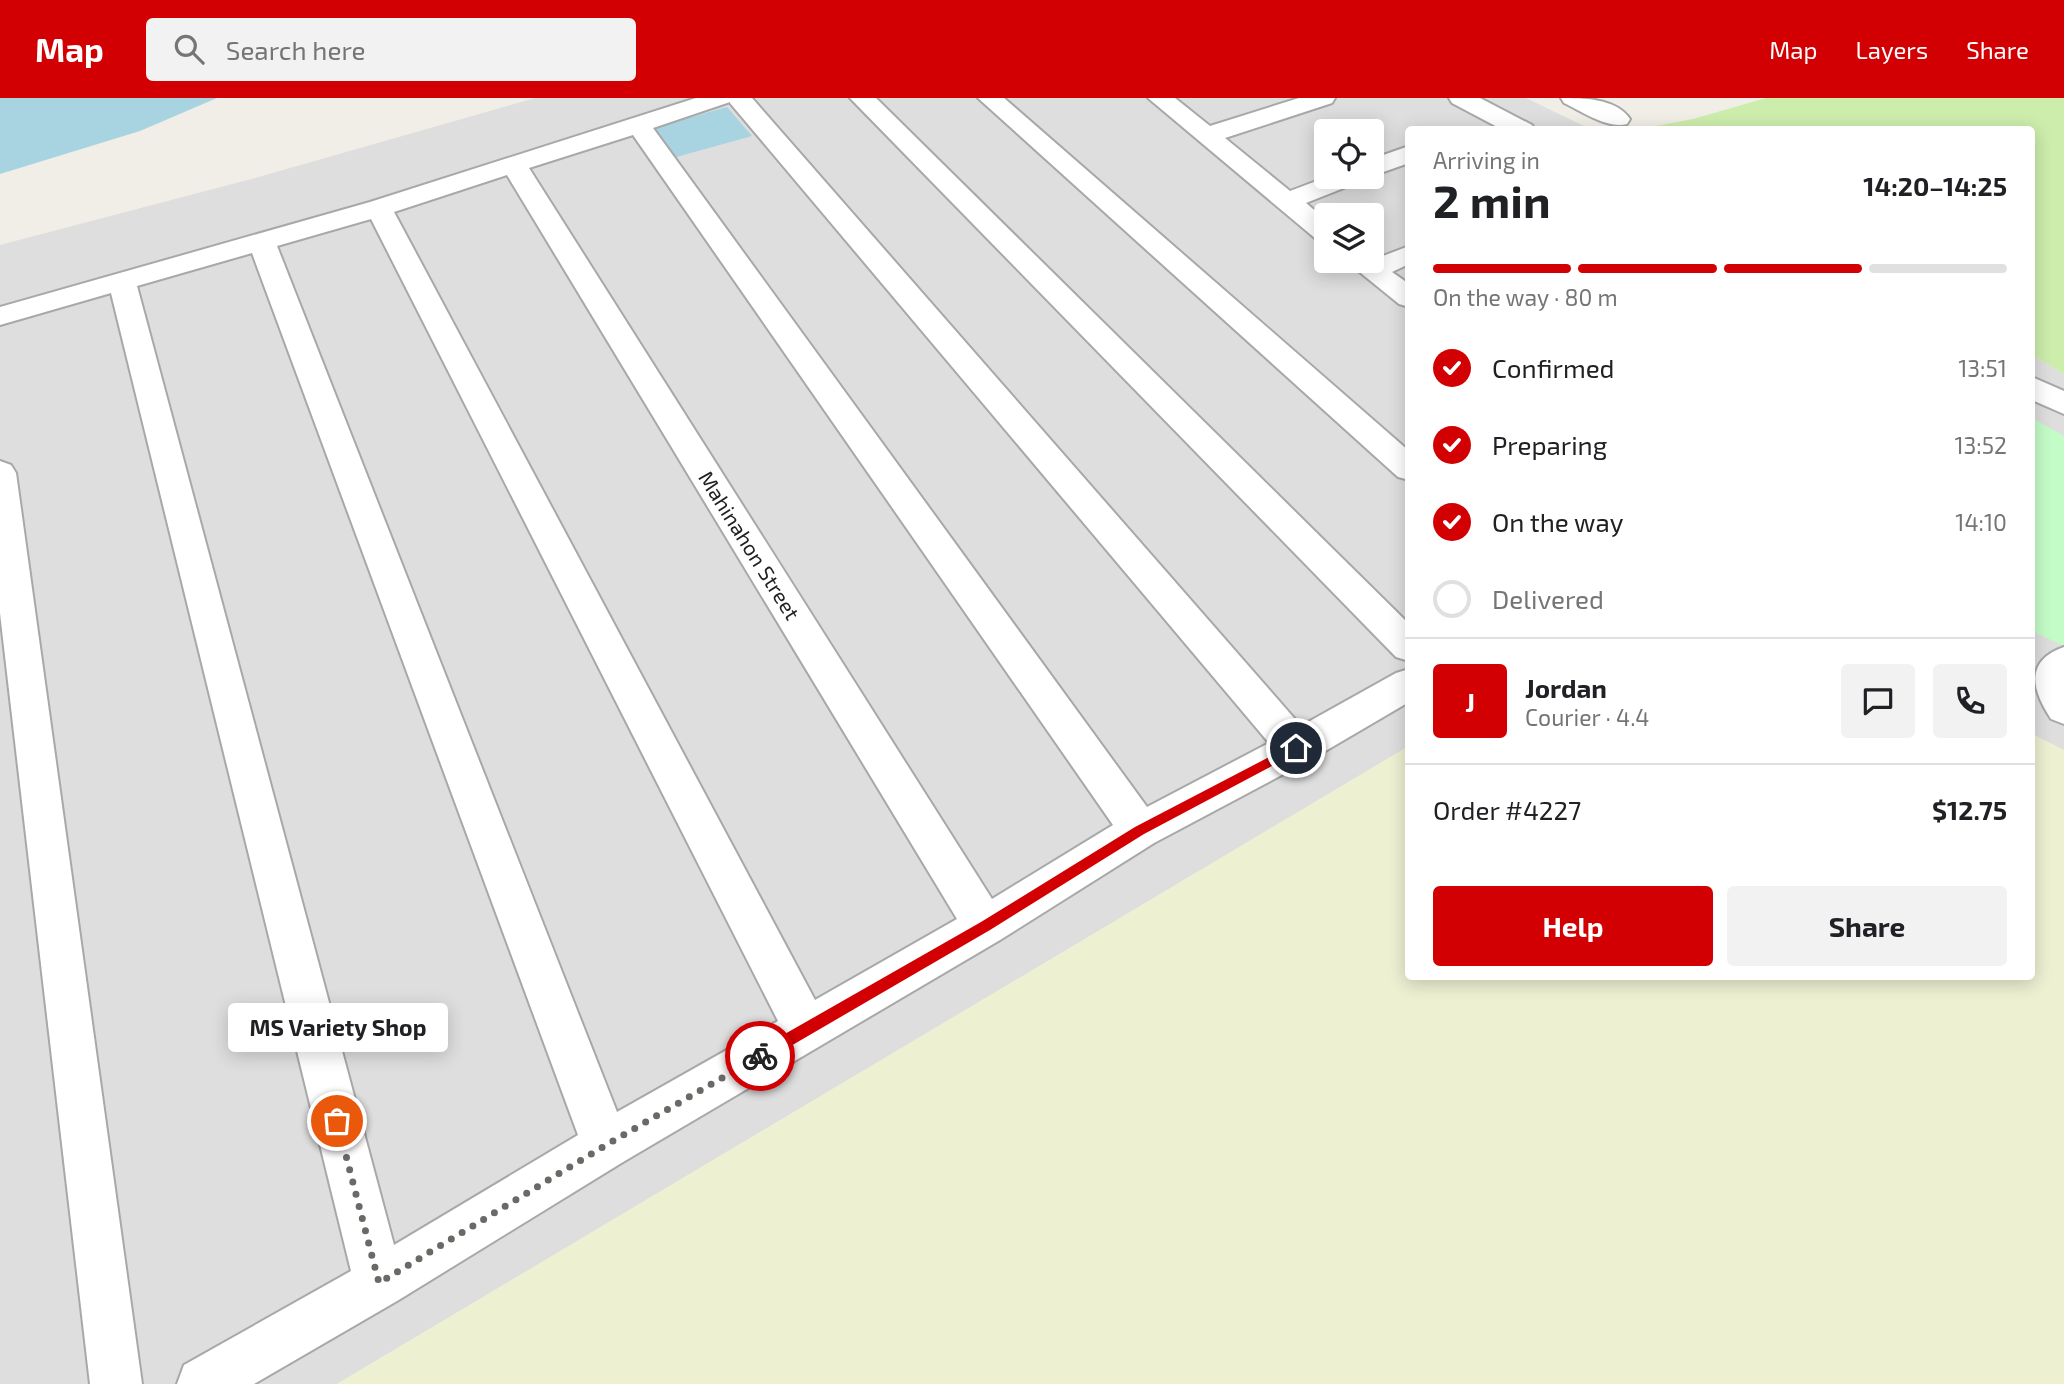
<!DOCTYPE html>
<meta charset="utf-8">
<style>
body{margin:0;font-family:"Exo 2",sans-serif;background:#f2f2f2;color:#202124;height:100vh;display:flex;flex-direction:column;font-size:26px;white-space:nowrap}
*{box-sizing:border-box;margin:0}
p{font-size:23px;color:#757577}
.icon{flex:none;width:38px;height:38px;fill:none;stroke:currentColor;stroke-width:2;stroke-linecap:round;stroke-linejoin:round}
.map{position:relative;flex:1;overflow:hidden}
.panel{position:absolute;left:1405px;top:28px;width:630px;height:854px;display:flex;flex-direction:column;background:#fff;border-radius:7px;box-shadow:0 4px 18px #0003}
.panel>*{flex:none}
.controls{position:absolute;left:1314px;top:21px;display:grid;gap:14px}
.controls a{display:grid;place-items:center;width:70px;height:70px;border-radius:7px;background:#fff;box-shadow:0 4px 18px #0003;font-size:35px}
.pin{position:absolute;display:grid;place-items:center;width:60px;height:60px;color:#fff;margin:-30px;border:4px solid #fff;border-radius:50%;box-shadow:0 2px 7px #0007}
.courier{position:absolute;display:grid;place-items:center;width:70px;height:70px;margin:-35px;border:5px solid #d20002;border-radius:50%;background:#fff;color:#222;box-shadow:0 2px 9px #0007}
.bubble{position:absolute;height:49px;border-radius:7px;background:#fff;box-shadow:0 4px 18px #0003;font-size:23px;font-weight:700;line-height:49px;text-align:center}
.head em{font-style:normal;font-weight:700}
.head div{display:flex;flex-direction:column-reverse}
.head{display:flex;align-items:center;justify-content:space-between;height:119px;padding:0 28px}
h1{font-size:46px;font-weight:700;line-height:52px}
.bar{display:grid;grid-template-columns:repeat(4,1fr);gap:10px 7px;align-content:center;height:84px;padding:0 28px}
.bar i{height:9px;border-radius:5px;background:#e0e0e0}
.bar .active{background:#d20002}
.bar p{grid-column:span 4}
.line{display:flex;align-items:center;gap:18px;padding:0 28px;border-top:2px solid #e0e0e0}
.line div{flex:1}
.round{display:grid;place-items:center;flex:none;width:74px;height:74px;border-radius:7px;background:#f2f2f2}
ol{padding:0 28px;list-style:none}
li{display:flex;align-items:center;gap:21px;height:77px}
li p{margin-inline-start:auto}
li .icon{padding:7px;border-radius:50%;background:#d20002;color:#fff;stroke-width:4}
li:last-child{color:#757577}
li i{width:38px;height:38px;border:4px solid #e0e0e0;border-radius:50%}
.cta{display:flex;gap:14px;margin-top:auto;padding:14px 28px}
.cta a{flex:1;height:80px;border-radius:7px;background:#d20002;color:#fff;font-size:28px;font-weight:700;line-height:80px;text-align:center}
.cta a+a{background:#f2f2f2;color:#202124}
header{display:flex;align-items:center;gap:42px;box-sizing:border-box;height:98px;padding:0 35px;background:#d20002;color:#fff}
header strong{font-size:33px}
nav{display:flex;gap:38px;margin-inline-start:auto;font-size:24px}
.search{width:490px;height:63px;background:#f2f2f2;display:flex;align-items:center;gap:18px;box-sizing:border-box;padding:0 24px;border-radius:7px;color:#757577;font-size:26px}
.map>svg:first-child{display:block}
.residential{fill:#dfdede;fill-rule:evenodd}
.farmland{fill:#eef0d2}
.grass{fill:#ccedac}
.park{fill:#c4fcc8}
.water{fill:#a7d4e0}
.lines{fill:none;stroke-linecap:round;stroke-linejoin:round}
.minor-casing{stroke:#a8a8a8;stroke-width:4}
.minor{fill:#fff;fill-rule:evenodd}
.route{fill:#d20002}
.done{stroke:#6a6966;stroke-width:7;stroke-dasharray:0 12.6}
.labels{text-anchor:middle;dominant-baseline:central;stroke-width:5;stroke-linejoin:round;paint-order:stroke}
.street-label{font-size:21px;fill:#212121;stroke:#fff}
</style>
<header>
<strong>Map</strong>
<div class="search"><svg class="icon" aria-label="search" viewBox="0 0 24 24"><circle cx="10" cy="10" r="6"/><path d="M15 15l6 6"/></svg>Search here</div>
<nav><a>Map</a><a>Layers</a><a>Share</a></nav>
</header>
<div class="map">
<svg width="2064" height="1286" viewBox="0 0 2064 1286">
<rect width="100%" height="100%" fill="#f1eee7"/>
<g class="residential">
<path d="M535,0H1526L1590,31L1409,32V648L337,1286H0V147L255,80ZM1326,33H1372V79H1326ZM1326,117H1372V163H1326Z"/>
<path d="M2032,257L2064,276V652L2032,636Z"/>
</g>
<path class="farmland" d="M2032,636L2064,652V1286H337L1409,648V878H2032Z"/>
<path class="grass" d="M1766,0H2064V276L2032,257V32L1640,31L1693,21Z"/>
<path class="park" d="M2032,320L2064,338V548L2032,533Z"/>
<g class="water">
<path d="M0,0H217L140,33L0,76Z"/>
<path d="M727,9L752,38L673,60L646,32Z"/>
</g>
<g class="lines">
<defs>
<g id="minor">
<path d="M696,0H752L1301,628L1396,575L1409,571V604L1310,662L1154,745L1000,842L623,1064L397,1203L254,1286H177L184,1267L351,1173L111,195L0,227V209L370,104ZM730,4V5L1269,645L1147,709L653,30ZM633,37L1113,727L992,801L529,70ZM507,77L957,821L815,902L394,114ZM371,121L778,923L617,1014L277,148ZM252,155L578,1037L394,1147L137,188Z"/>
<path d="M850,0H876L1409,526V563L1396,559Z"/>
<path d="M978,0H1004L1409,353V382L1398,379Z"/>
<path d="M1148,0H1175L1210,28L1299,0H1335L1332,5L1225,40L1290,93L1327,79H1363L1359,84L1306,105L1326,122V143L1316,141Z"/>
<path d="M1449,0H1480L1532,27L1535,32H1503L1452,5Z"/>
<path d="M1561,0C1583,0 1616,0 1630,21L1627,26C1607,31 1583,14 1564,5Z"/>
<path d="M1409,48V65L1372,78V61Z"/>
<path d="M1409,148V166L1392,174L1409,186V209L1399,206L1346,163H1372V159L1375,161Z"/>
<path d="M2032,279L2064,293V316L2032,302Z"/>
<path d="M0,363L11,367L16,375L142,1286H90L0,515Z"/>
<path d="M2064,549V626L2051,621C2032,592 2024,563 2064,549Z"/>
</g>
</defs>
<use href="#minor" class="minor-casing"/>
<use href="#minor" class="minor"/>
</g>
<path class="route" d="M1296,645L1300,646V653L1144,736L990,832L765,963H755V953L981,824L1135,729Z"/>
<g class="lines">
<path class="done" d="M337,1023L379,1185L606,1047L760,958"/>
</g>
<g class="labels">
<g class="street-label">
<text transform="translate(750 447) rotate(58)">Mahinahon Street</text>
</g>
</g>
</svg>
<div class="controls">
<a><svg class="icon" aria-label="locate" viewBox="0 0 24 24"><circle cx="12" cy="12" r="6"/><path d="M12 2v4M12 18v4M2 12h4M18 12h4"/></svg></a>
<a><svg class="icon" aria-label="layers" viewBox="0 0 24 24"><path d="M12 4l9 5-9 5-9-5zM3 14l9 5 9-5"/></svg></a>
</div>
<div class="pin" style="left:337px;top:1023px;background:#ea580c"><svg class="icon" aria-label="bag" viewBox="0 0 24 24"><path d="M5 8h14l-1 12H6zM9 8a3 3 0 0 1 6 0"/></svg></div>
<div class="pin" style="left:1296px;top:650px;background:#1f2937"><svg class="icon" aria-label="home" viewBox="0 0 24 24"><path d="M3 11l9-7 9 7M6 9v11h12V9"/></svg></div>
<div class="courier" style="left:760px;top:958px"><svg class="icon" aria-label="bike" viewBox="0 0 24 24"><circle cx="6" cy="16" r="4"/><circle cx="18" cy="16" r="4"/><path d="M6 16l4-8h5l3 8M10 8l3 8H6M13 5h3"/></svg></div>
<div class="bubble" style="left:228px;top:905px;width:220px">MS Variety Shop</div>
<section class="panel">
<div class="head"><div><h1>2 min</h1><p>Arriving in</p></div><em>14:20–14:25</em></div>
<div class="bar"><i class="active"></i><i class="active"></i><i class="active"></i><i></i><p>On the way · 80 m</p></div>
<ol>
<li><svg class="icon" aria-label="check" viewBox="0 0 24 24"><path d="M5 12l5 5 9-10"/></svg>Confirmed<p>13:51</p></li>
<li><svg class="icon" aria-label="check" viewBox="0 0 24 24"><path d="M5 12l5 5 9-10"/></svg>Preparing<p>13:52</p></li>
<li><svg class="icon" aria-label="check" viewBox="0 0 24 24"><path d="M5 12l5 5 9-10"/></svg>On the way<p>14:10</p></li>
<li><i></i>Delivered</li>
</ol>
<div class="line" style="height:126px"><b class="round" style="background:#d20002;color:#fff">J</b><div><b>Jordan</b><p>Courier · 4.4</p></div><a class="round"><svg class="icon" aria-label="chat" viewBox="0 0 24 24"><path d="M4 5h16v11H9l-5 4z"/></svg></a><a class="round"><svg class="icon" aria-label="phone" viewBox="0 0 24 24"><path d="M5 4h4l2 5-3 2q2 4 5 5l2-3 5 2v4C11 20 4 13 5 4z"/></svg></a></div>
<div class="line" style="height:91px"><div>Order #4227</div><b>$12.75</b></div>
<div class="cta"><a>Help</a><a>Share</a></div>
</section>
</div>
